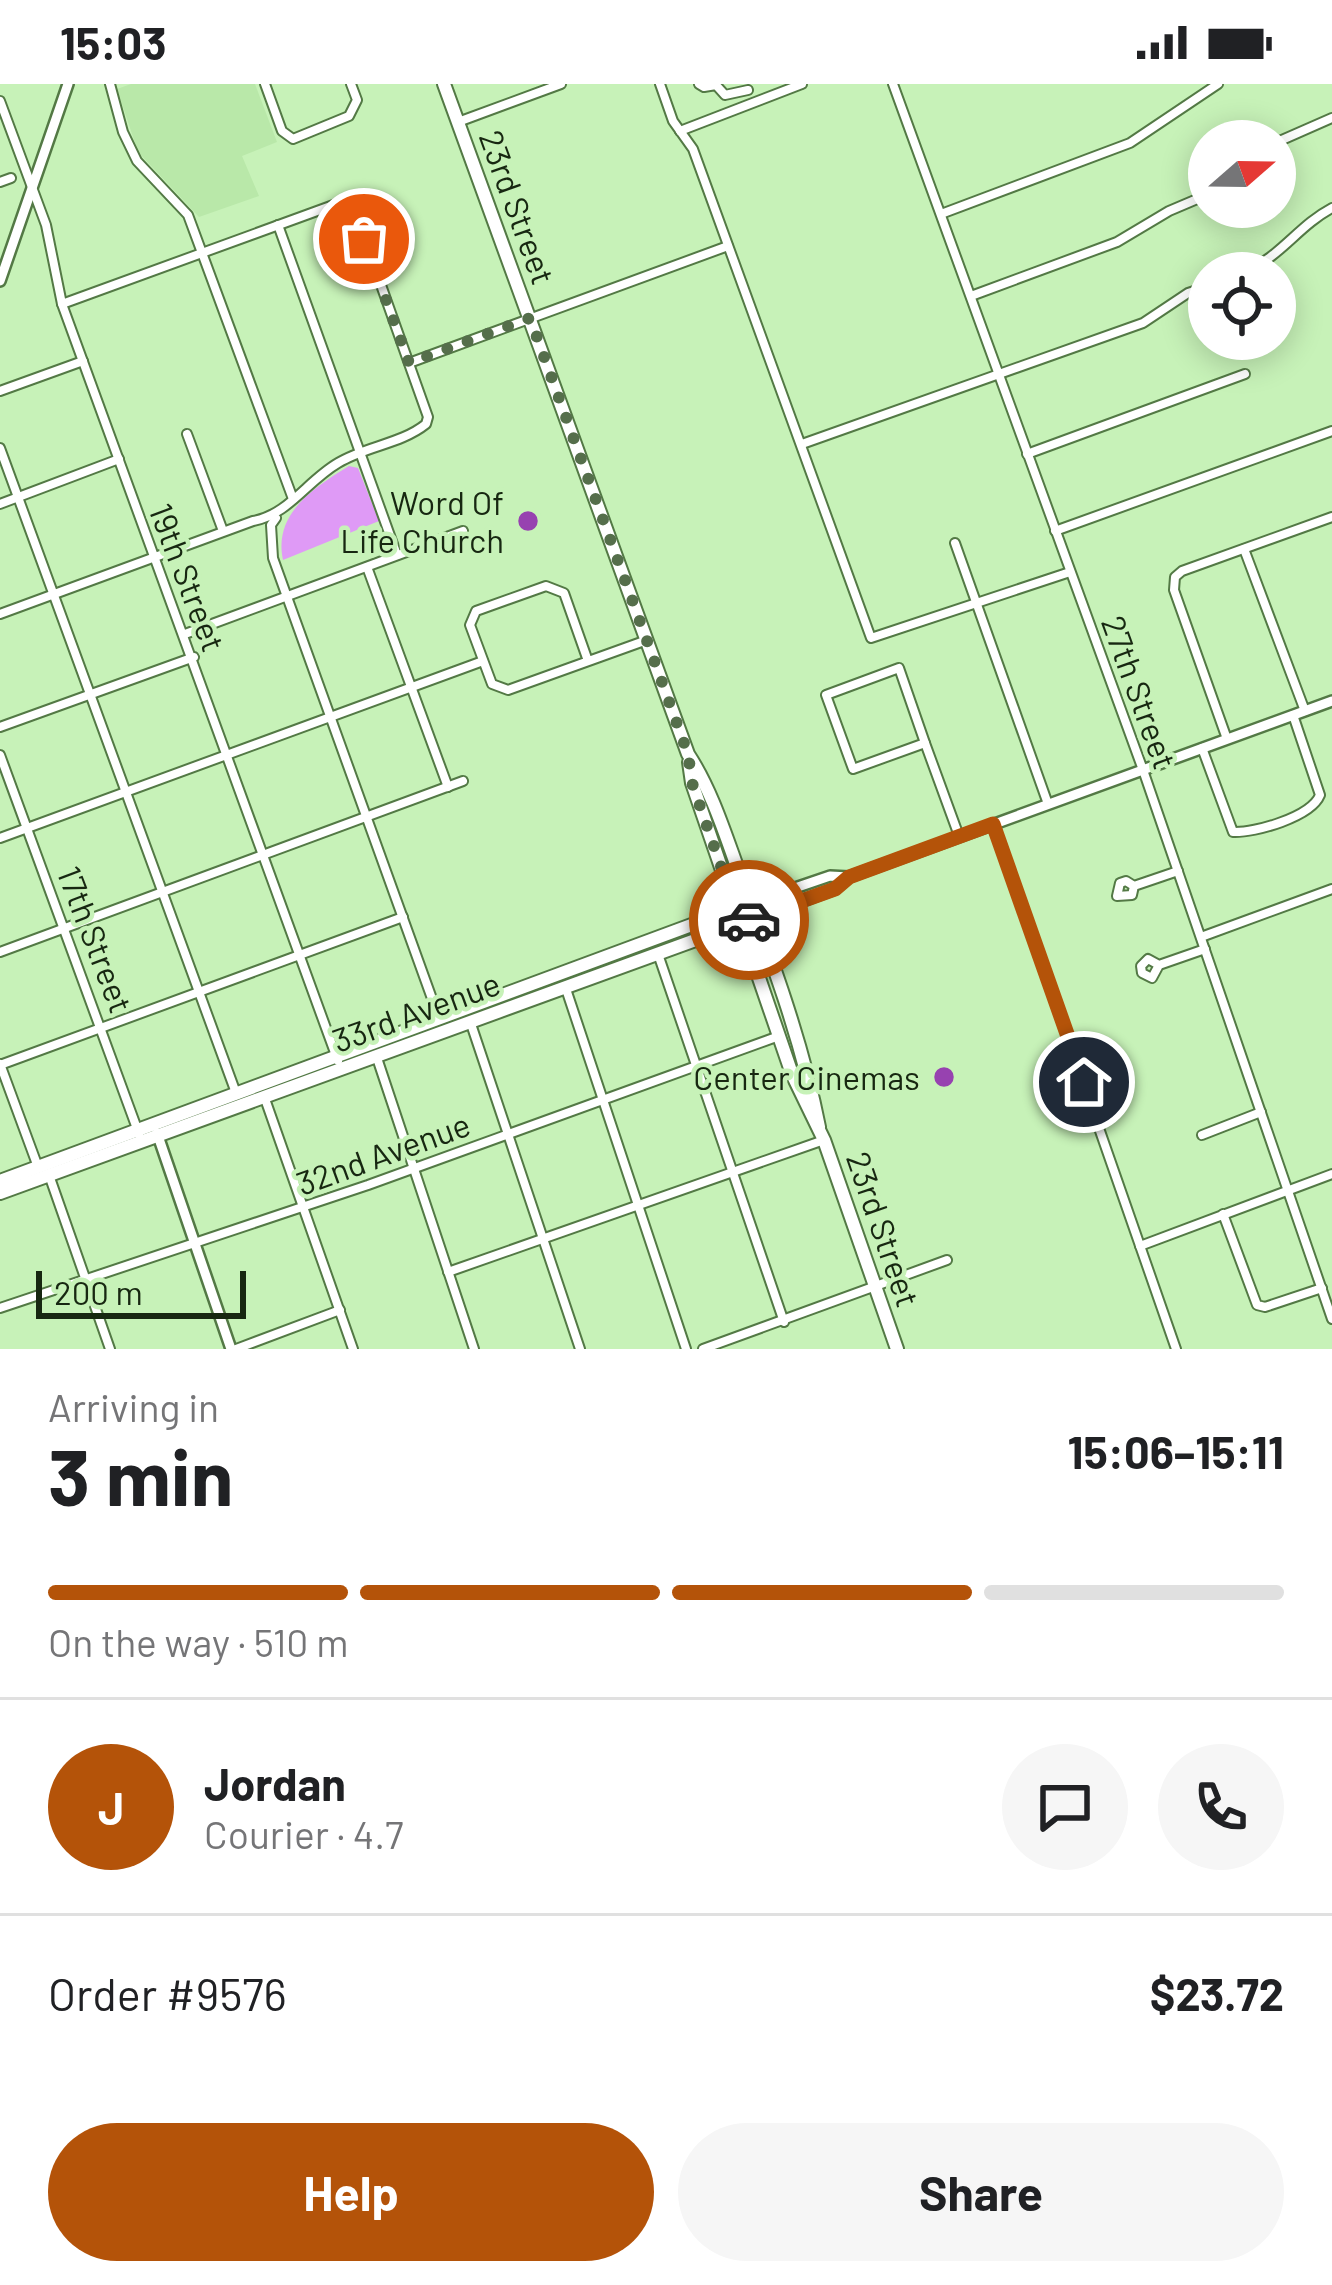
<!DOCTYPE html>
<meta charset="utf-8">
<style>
body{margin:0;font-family:Barlow,sans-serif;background:#f6f6f6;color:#202124;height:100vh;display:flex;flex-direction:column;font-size:45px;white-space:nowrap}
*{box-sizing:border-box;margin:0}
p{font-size:39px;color:#757577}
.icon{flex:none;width:66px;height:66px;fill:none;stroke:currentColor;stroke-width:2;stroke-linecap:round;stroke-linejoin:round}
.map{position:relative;height:1265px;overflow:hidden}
.drawer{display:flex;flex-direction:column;background:#fff;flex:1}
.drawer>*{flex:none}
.needle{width:78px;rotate:70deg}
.controls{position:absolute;left:1188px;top:36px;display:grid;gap:24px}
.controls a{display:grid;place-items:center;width:108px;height:108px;border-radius:50%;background:#fff;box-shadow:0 6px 30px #0003;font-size:60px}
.scale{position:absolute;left:36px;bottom:30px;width:210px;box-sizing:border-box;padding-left:12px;border:6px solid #172711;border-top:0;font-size:33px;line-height:42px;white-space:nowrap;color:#172711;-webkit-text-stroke:9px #c7f2b8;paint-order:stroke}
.pin{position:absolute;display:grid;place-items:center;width:102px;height:102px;color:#fff;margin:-51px;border:6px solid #fff;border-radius:50%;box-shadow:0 3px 12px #0007}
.courier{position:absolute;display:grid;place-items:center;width:120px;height:120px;margin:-60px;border:9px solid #b45309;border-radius:50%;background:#fff;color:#222;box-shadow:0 3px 15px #0007}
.overview em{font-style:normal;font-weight:700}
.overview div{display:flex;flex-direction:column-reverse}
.overview{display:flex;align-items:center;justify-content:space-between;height:204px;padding:0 48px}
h1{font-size:78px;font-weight:700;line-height:90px}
.bar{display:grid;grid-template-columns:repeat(4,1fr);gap:18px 12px;align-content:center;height:144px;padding:0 48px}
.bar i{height:15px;border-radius:9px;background:#e0e0e0}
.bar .selected{background:#b45309}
.bar p{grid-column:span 4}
.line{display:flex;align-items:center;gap:30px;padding:0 48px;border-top:3px solid #e0e0e0}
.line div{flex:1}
.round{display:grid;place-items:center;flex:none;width:126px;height:126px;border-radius:63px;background:#f6f6f6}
.primary-button{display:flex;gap:24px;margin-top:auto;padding:24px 48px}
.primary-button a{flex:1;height:138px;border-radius:72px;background:#b45309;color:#fff;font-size:48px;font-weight:700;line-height:138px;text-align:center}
.primary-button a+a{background:#f6f6f6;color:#202124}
.status{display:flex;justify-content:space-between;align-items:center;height:84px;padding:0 60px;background:#fff;direction:ltr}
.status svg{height:33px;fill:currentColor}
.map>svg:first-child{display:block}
.built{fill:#b9e8a9}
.green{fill:#df9af6}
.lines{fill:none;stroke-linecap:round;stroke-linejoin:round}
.minor-casing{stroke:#537945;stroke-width:12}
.major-casing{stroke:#537945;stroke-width:14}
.highway-casing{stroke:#537945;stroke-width:16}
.minor{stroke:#fff;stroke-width:8}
.major{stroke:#fff;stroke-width:9}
.highway{stroke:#fff;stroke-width:12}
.done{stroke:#556e4b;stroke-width:12;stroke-dasharray:0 21.6}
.route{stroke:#b45309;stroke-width:15}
.poi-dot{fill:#9742b0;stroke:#c7f2b8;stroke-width:4.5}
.labels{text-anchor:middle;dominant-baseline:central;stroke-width:9;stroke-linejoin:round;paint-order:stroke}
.street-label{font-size:33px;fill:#172711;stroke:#c7f2b8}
.poi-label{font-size:33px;fill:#172711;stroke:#c7f2b8;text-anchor:end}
</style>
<div class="status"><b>15:03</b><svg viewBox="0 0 49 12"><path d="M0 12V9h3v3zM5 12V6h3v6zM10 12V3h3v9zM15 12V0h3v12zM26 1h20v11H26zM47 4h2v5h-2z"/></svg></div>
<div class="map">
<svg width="1332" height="1265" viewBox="0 0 1332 1265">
<rect width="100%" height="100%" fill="#c7f2b8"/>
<path class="built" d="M131,0H255L277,58L242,72L259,112L199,133L138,68L117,5Z"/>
<path class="green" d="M349,382L358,384L379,437L283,476C273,430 313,404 349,382Z"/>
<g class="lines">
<defs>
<g id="minor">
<path d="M110,0L123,48L137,77L188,131L293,415"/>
<path d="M265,0L282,47L293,55L349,32L357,16L351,0"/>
<path d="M660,0L673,37L693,65L871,554L1070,488"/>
<path d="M699,0L704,3L716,1L725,11L748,6"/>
<path d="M893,0L1143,686L1332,1235"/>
<path d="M0,17L46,141L62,220L338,977"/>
<path d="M458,38L561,0"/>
<path d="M680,47L802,0"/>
<path d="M1275,59L1332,34"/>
<path d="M0,98L11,94"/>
<path d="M941,130L1130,59L1218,0"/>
<path d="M278,141L397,471"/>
<path d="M1243,189C1281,173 1298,142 1332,124"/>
<path d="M971,212L1117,158L1169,127L1209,110"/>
<path d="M409,279L728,162"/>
<path d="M0,307L83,277"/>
<path d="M187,350L223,447"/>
<path d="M802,360L1143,239L1188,209L1209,202"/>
<path d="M0,364L236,1009"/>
<path d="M1027,370L1245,290"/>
<path d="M0,420L119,375"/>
<path d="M276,434L271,441L273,474L439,934"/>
<path d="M1055,447L1332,347"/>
<path d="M955,459L1048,720"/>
<path d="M1244,465L1305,627"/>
<path d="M367,483L448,703"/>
<path d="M0,530L253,437C288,431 307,397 338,379C366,362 401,360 426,340L428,333L355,128L339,119L62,220"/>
<path d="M185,550L463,447"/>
<path d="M588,577L564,509L546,502L476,527L470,541L492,600L508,606L647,556"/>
<path d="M899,584L925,659L853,685L826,611Z"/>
<path d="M0,643L194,573"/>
<path d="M1227,655L1174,506L1175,493L1182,487L1332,433"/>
<path d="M925,659L959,752"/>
<path d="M1202,664L1233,748C1255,749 1311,733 1320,711L1293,631"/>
<path d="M0,671L139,1050"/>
<path d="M993,740L1176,1265"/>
<path d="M0,754L483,577"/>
<path d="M1134,802L1132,811L1117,812L1120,799L1126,797L1134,802L1178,787"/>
<path d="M1201,853L1332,805"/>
<path d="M0,868L463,697"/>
<path d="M658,870L784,1238"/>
<path d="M1159,881L1152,894L1142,889L1141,882L1148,875L1159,881L1205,865"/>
<path d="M565,902L686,1265"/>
<path d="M470,937L580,1265"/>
<path d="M376,971L474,1265"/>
<path d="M0,980L38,1083"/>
<path d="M0,981L403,833"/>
<path d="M264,1012L353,1265"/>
<path d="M1202,1051L1261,1028"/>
<path d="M49,1091L110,1265"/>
<path d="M1223,1130L1257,1221L1265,1223L1322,1204"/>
<path d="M1140,1162L1332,1090"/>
<path d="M448,1188L824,1056"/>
<path d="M0,1224L368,1101L779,952"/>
<path d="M236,1265L340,1226"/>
<path d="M703,1265L947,1176"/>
</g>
<g id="major">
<path d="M0,197L68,0"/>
<path d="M751,819L830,792L849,793"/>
<path d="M756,834L835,805L849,793L1332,617"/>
<path d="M157,1049L231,1265"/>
</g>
<g id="highway">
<path d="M444,0L688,670C712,707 725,750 740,791C771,873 802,957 819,1043"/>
<path d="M689,678L692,699L792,990L824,1056L897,1265"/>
<path d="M0,1097L751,819"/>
<path d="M0,1109L756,834"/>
</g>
</defs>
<use href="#minor" class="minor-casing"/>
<use href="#major" class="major-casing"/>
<use href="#highway" class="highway-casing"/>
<use href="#minor" class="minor"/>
<use href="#major" class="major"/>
<use href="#highway" class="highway"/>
</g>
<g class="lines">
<path class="done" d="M364,155L409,279L530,234L688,670L692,699L741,840L749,836"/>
<path class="route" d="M749,836L835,805L849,793L993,740L1084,998"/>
</g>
<g class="poi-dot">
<circle cx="528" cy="437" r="12"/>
<circle cx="944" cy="993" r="12"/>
</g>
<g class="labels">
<g class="street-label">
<text transform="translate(518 123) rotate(70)">23rd Street</text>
<text transform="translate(188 493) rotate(69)">19th Street</text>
<text transform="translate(1140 608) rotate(70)">27th Street</text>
<text transform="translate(96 855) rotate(69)">17th Street</text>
<text transform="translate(416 927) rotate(-20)">33rd Avenue</text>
<text transform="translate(383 1069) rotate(-20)">32nd Avenue</text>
<text transform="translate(884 1145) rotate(71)">23rd Street</text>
</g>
<g class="poi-label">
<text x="504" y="418">Word Of<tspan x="504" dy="38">Life Church</tspan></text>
<text x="920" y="993">Center Cinemas</text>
</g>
</g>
</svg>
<div class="controls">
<a><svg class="needle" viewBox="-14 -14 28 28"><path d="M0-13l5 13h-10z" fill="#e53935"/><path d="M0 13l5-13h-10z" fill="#757577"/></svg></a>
<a><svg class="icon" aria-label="locate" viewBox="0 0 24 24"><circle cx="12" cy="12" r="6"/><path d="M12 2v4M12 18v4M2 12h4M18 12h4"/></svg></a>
</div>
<div class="scale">200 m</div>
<div class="pin" style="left:364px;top:155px;background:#ea580c"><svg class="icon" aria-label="bag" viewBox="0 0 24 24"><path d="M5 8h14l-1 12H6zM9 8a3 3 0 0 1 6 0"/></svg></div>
<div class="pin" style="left:1084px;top:998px;background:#1f2937"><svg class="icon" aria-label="home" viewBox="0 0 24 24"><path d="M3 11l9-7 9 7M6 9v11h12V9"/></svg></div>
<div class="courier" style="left:749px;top:836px"><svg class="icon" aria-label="car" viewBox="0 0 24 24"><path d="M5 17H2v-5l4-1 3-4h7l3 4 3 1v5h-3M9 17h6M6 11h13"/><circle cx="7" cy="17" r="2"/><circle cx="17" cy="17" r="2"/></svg></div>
</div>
<section class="drawer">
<div class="overview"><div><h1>3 min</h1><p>Arriving in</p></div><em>15:06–15:11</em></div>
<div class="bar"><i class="selected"></i><i class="selected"></i><i class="selected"></i><i></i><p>On the way · 510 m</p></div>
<div class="line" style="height:216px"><b class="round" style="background:#b45309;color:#fff">J</b><div><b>Jordan</b><p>Courier · 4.7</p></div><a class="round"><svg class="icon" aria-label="chat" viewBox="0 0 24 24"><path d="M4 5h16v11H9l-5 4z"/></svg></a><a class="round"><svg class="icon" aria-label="phone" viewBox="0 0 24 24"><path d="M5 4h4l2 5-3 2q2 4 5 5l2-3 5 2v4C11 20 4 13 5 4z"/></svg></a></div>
<div class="line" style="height:156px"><div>Order #9576</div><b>$23.72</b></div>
<div class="primary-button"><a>Help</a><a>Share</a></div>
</section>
